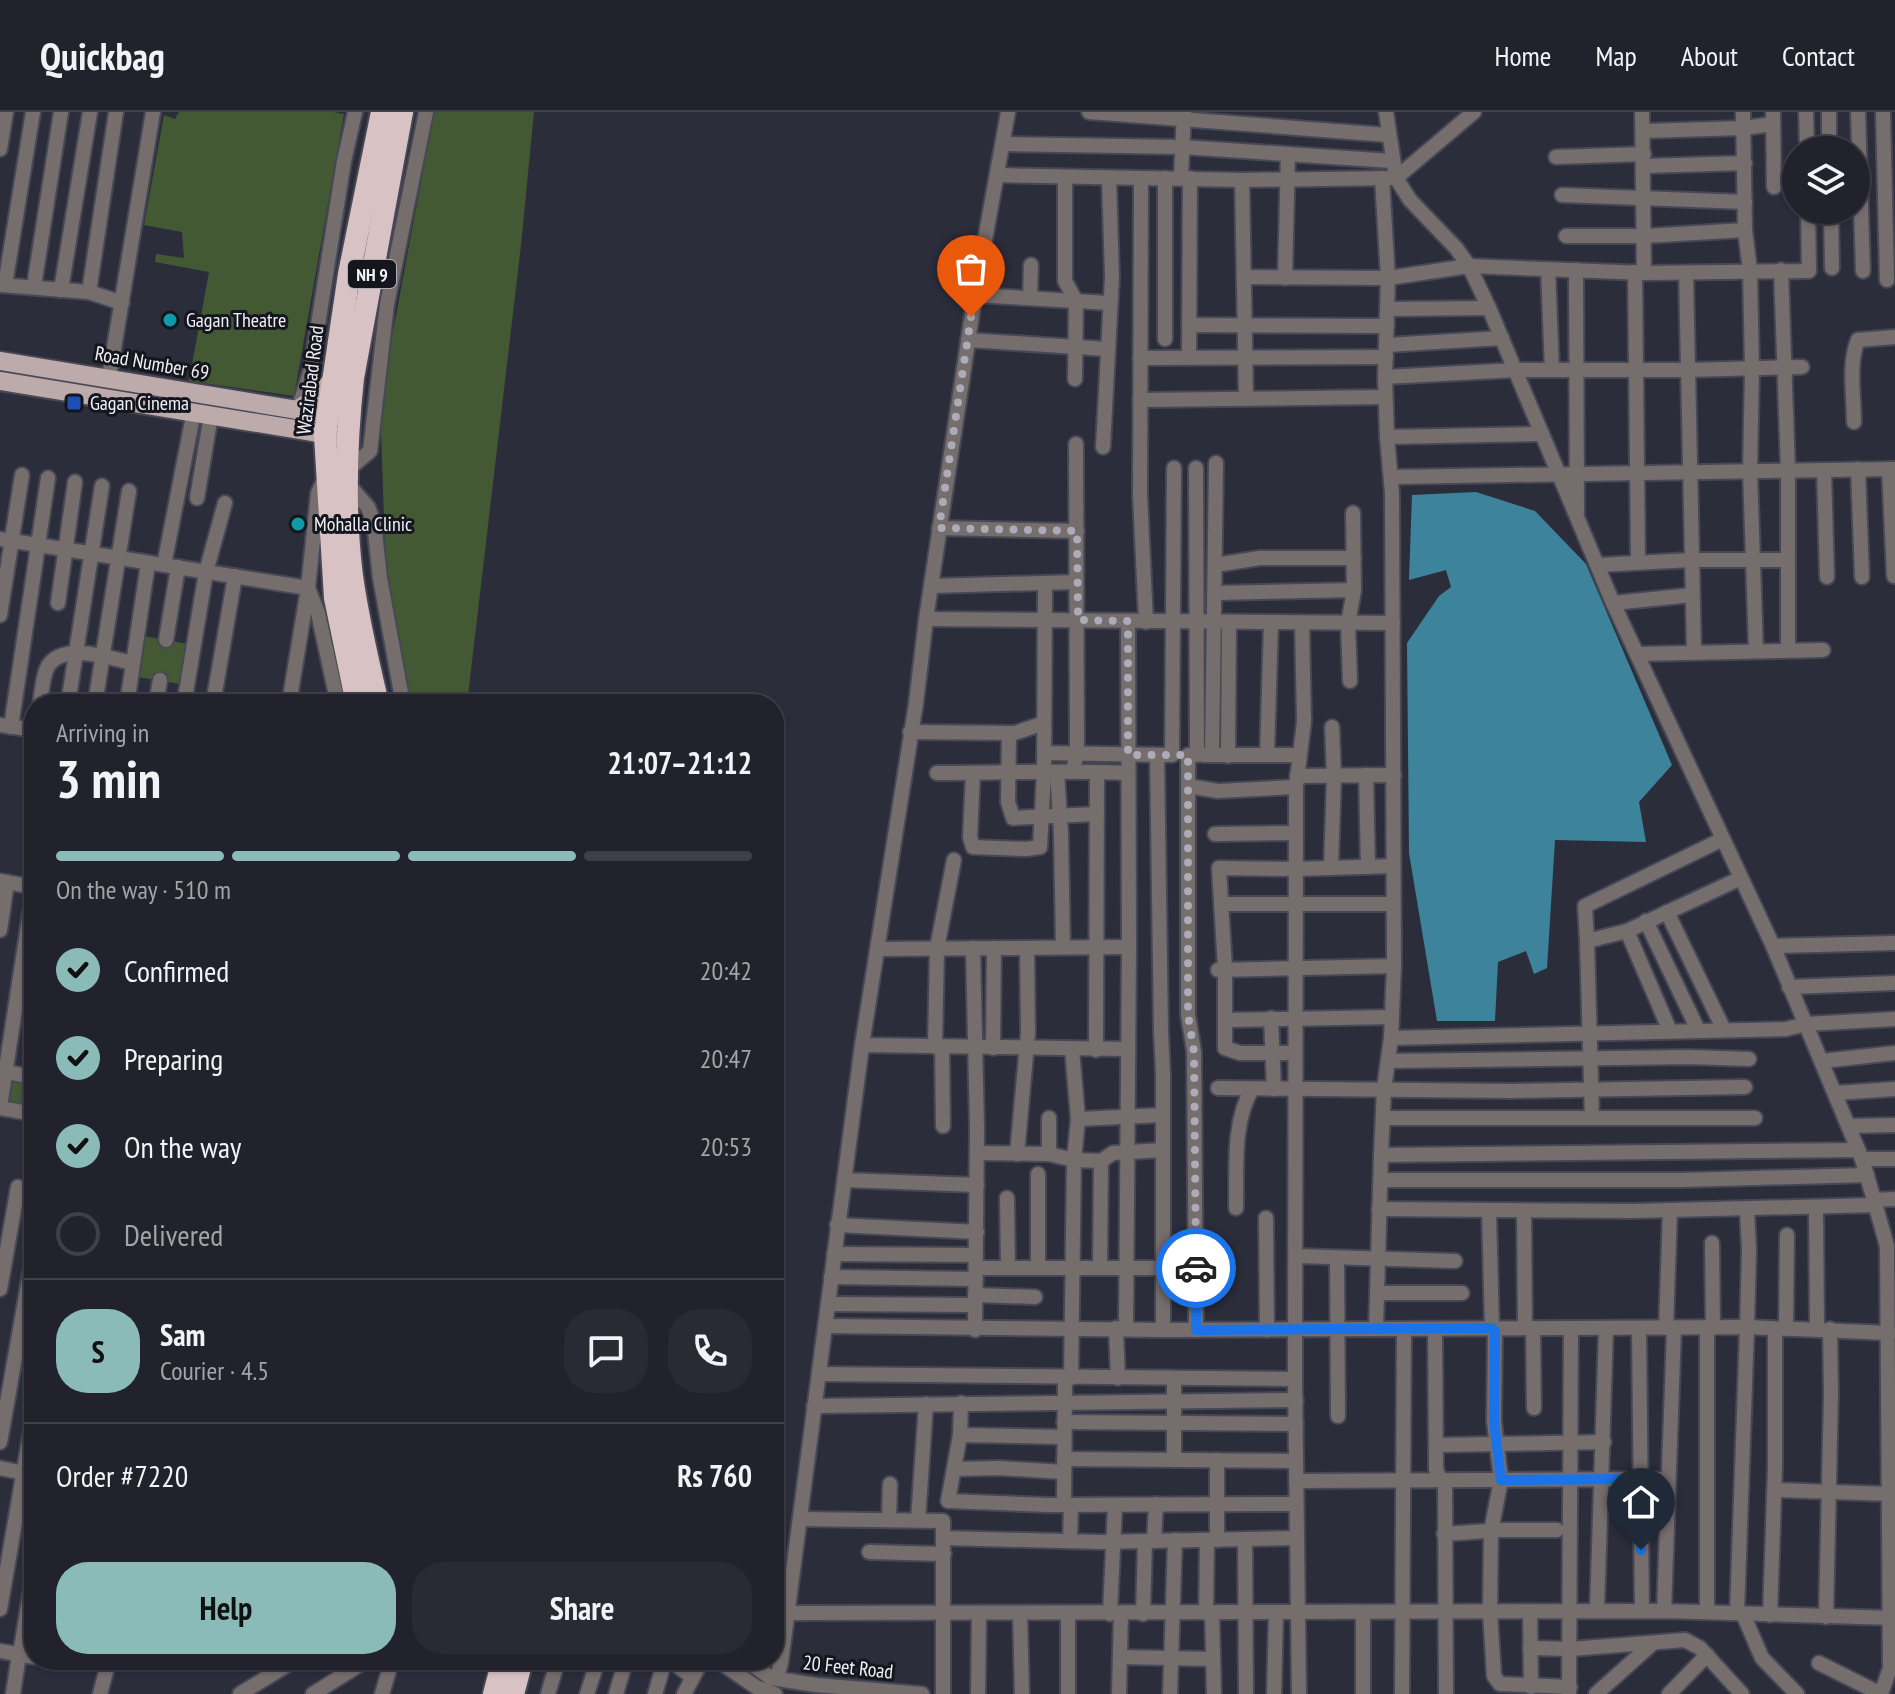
<!DOCTYPE html>
<meta charset="utf-8">
<style>
body{margin:0;font-family:"PT Sans Narrow",sans-serif;background:#292a34;color:#f1f3f6;height:100vh;display:flex;flex-direction:column;font-size:30px;white-space:nowrap}
*{box-sizing:border-box;margin:0}
p{font-size:26px;color:#a2a4a9}
.icon{flex:none;width:44px;height:44px;fill:none;stroke:currentColor;stroke-width:2;stroke-linecap:round;stroke-linejoin:round}
.map{position:relative;flex:1;overflow:hidden}
.sheet{position:absolute;left:24px;top:582px;width:760px;height:976px;display:flex;flex-direction:column;background:#21222c;border-radius:32px;box-shadow:0 2px 6px #0004,0 0 0 2px #3e3f48}
.sheet>*{flex:none}
.buttons{position:absolute;left:1782px;top:24px;display:grid;gap:16px}
.buttons a{display:grid;place-items:center;width:88px;height:88px;border-radius:50%;background:#21222c;box-shadow:0 2px 6px #0004,0 0 0 2px #3e3f48;font-size:40px}
.pin{position:absolute;display:grid;place-items:center;width:68px;height:68px;color:#fff;margin:-82px -34px;border-radius:50% 50% 50% 0;rotate:-45deg;box-shadow:0 0 8px #0007}
.pin .icon{rotate:45deg}
.courier{position:absolute;display:grid;place-items:center;width:80px;height:80px;margin:-40px;border:6px solid #1a73e8;border-radius:50%;background:#fff;color:#222;box-shadow:0 2px 10px #0007}
.head em{font-style:normal;font-weight:700}
.head div{display:flex;flex-direction:column-reverse}
.head{display:flex;align-items:center;justify-content:space-between;height:136px;padding:0 32px}
h1{font-size:52px;font-weight:700;line-height:60px}
.bar{display:grid;grid-template-columns:repeat(4,1fr);gap:12px 8px;align-content:center;height:96px;padding:0 32px}
.bar i{height:10px;border-radius:6px;background:#3e3f48}
.bar .on{background:#8bbbb9}
.bar p{grid-column:span 4}
.line{display:flex;align-items:center;gap:20px;padding:0 32px;border-top:2px solid #3e3f48}
.line div{flex:1}
.round{display:grid;place-items:center;flex:none;width:84px;height:84px;border-radius:32px;background:#292a34}
ol{padding:0 32px;list-style:none}
li{display:flex;align-items:center;gap:24px;height:88px}
li p{margin-inline-start:auto}
li .icon{padding:8px;border-radius:50%;background:#8bbbb9;color:#111;stroke-width:4}
li:last-child{color:#a2a4a9}
li i{width:44px;height:44px;border:4px solid #3e3f48;border-radius:50%}
.cta{display:flex;gap:16px;margin-top:auto;padding:16px 32px}
.cta a{flex:1;height:92px;border-radius:32px;background:#8bbbb9;color:#111;font-size:32px;font-weight:700;line-height:92px;text-align:center}
.cta a+a{background:#292a34;color:#f1f3f6}
header{display:flex;align-items:center;gap:48px;box-sizing:border-box;height:112px;padding:0 40px;background:#21222c;border-bottom:2px solid #3e3f48}
header strong{font-size:38px}
nav{display:flex;gap:44px;margin-inline-start:auto;font-size:28px}
.map>svg:first-child{display:block}
.green{fill:#435934}
.water{fill:#3d839c}
.lines{fill:none;stroke-linecap:round;stroke-linejoin:round}
.minor-casing{stroke:#474856;stroke-width:18}
.major-casing{stroke:#474856;stroke-width:22}
.highway-casing{stroke:#474856;stroke-width:26}
.minor{stroke:#766d6d;stroke-width:14}
.major{stroke:#bdaaab;stroke-width:18}
.highway{stroke:#d9c2c4;stroke-width:22}
.done{stroke:#abacb7;stroke-width:8;stroke-dasharray:0 14.4}
.route{stroke:#1a73e8;stroke-width:10}
.culture-dot{fill:#0f9aa8;stroke:#15161d;stroke-width:3}
.transit-dot{fill:#1a4fb4;stroke:#15161d;stroke-width:3}
.labels{text-anchor:middle;dominant-baseline:central;stroke-width:6;stroke-linejoin:round;paint-order:stroke}
.shield{fill:#15161d;stroke:#aeafb8;stroke-width:2}
.shield-label{font-size:18px;font-weight:bold;fill:#eff0fa}
.poi-label{font-size:20px;fill:#eff0fa;stroke:#15161d;text-anchor:start}
.street-label{font-size:20px;fill:#eff0fa;stroke:#15161d}
</style>
<header>
<strong>Quickbag</strong>
<nav><a>Home</a><a>Map</a><a>About</a><a>Contact</a></nav>
</header>
<div class="map">
<svg width="1895" height="1582" viewBox="0 0 1895 1582">
<rect width="100%" height="100%" fill="#2c2d3b"/>
<g class="green">
<path d="M179,0H333L344,2L294,284L189,269L209,160L155,150L156,142L184,146L182,120L144,113L164,3L175,7Z"/>
<path d="M434,0H534L521,133L467,592H411L386,465L380,289Z"/>
<path d="M138,523L194,533L187,573L131,564Z"/>
<path d="M6,960L34,965V1002L0,996Z"/>
</g>
<path class="water" d="M1476,380L1535,399L1586,452L1672,653L1639,690L1646,730L1555,728L1547,856L1534,862L1526,839L1498,850L1495,909H1437L1409,741L1407,531L1439,484L1451,475L1446,458L1409,468L1412,383Z"/>
<g class="lines">
<defs>
<g id="minor">
<path d="M1089,0L1388,23"/>
<path d="M1386,0L1396,66L1410,88L1456,136L1469,154L1489,196L1613,491L1773,834L1862,1047L1874,1088L1887,1134L1890,1556L1881,1582L1819,1551"/>
<path d="M1642,0L1644,161"/>
<path d="M1743,0L1745,118L1750,159L1752,257L1750,359L1756,539"/>
<path d="M1773,0L1774,75"/>
<path d="M1806,0L1807,38"/>
<path d="M1829,0V38"/>
<path d="M1858,0L1863,159"/>
<path d="M1883,0L1887,168"/>
<path d="M1644,19L1744,16L1773,12"/>
<path d="M1003,32L1182,35L1392,49"/>
<path d="M0,37L6,0"/>
<path d="M1556,45L1644,42"/>
<path d="M1644,54L1745,51"/>
<path d="M997,63L1242,68L1396,66L1474,0"/>
<path d="M1065,66V169L1076,189L1075,267"/>
<path d="M1141,66L1140,384L1146,510"/>
<path d="M1181,66L1184,0"/>
<path d="M1242,68L1246,285"/>
<path d="M1562,83L1745,90"/>
<path d="M1831,98L1832,156"/>
<path d="M1566,124H1645L1745,118"/>
<path d="M1548,157L1552,258"/>
<path d="M1576,158L1577,400"/>
<path d="M1781,158L1788,359V538"/>
<path d="M1635,160L1638,450"/>
<path d="M1686,161L1694,540"/>
<path d="M1244,165L1388,166L1469,154L1644,161L1809,159L1808,98"/>
<path d="M1285,166L1288,42"/>
<path d="M0,173L89,180L122,191"/>
<path d="M5,173L33,0"/>
<path d="M34,174L61,0"/>
<path d="M61,178L90,0"/>
<path d="M89,180L116,0"/>
<path d="M975,183L1109,191"/>
<path d="M1030,186L1031,153"/>
<path d="M1388,197L1489,196"/>
<path d="M1189,213L1387,214"/>
<path d="M1165,227V66"/>
<path d="M968,228L1107,237"/>
<path d="M1387,233L1502,226"/>
<path d="M1189,245L1190,66"/>
<path d="M1140,246L1386,245"/>
<path d="M1385,265L1516,258H1689L1802,255"/>
<path d="M109,266L153,0"/>
<path d="M1140,288L1385,285"/>
<path d="M297,301L311,257L344,49L355,0"/>
<path d="M1854,310C1854,284 1848,252 1858,228L1895,225"/>
<path d="M1387,325L1542,322"/>
<path d="M1103,335L1112,165L1109,66"/>
<path d="M1196,356L1197,643"/>
<path d="M349,357L370,339L387,192L426,0"/>
<path d="M1858,357L1862,465"/>
<path d="M1889,357L1894,464"/>
<path d="M1824,358L1827,465"/>
<path d="M1392,365L1895,357"/>
<path d="M348,372L368,395L374,411L380,466L403,592"/>
<path d="M197,386L211,303"/>
<path d="M939,416L1077,419"/>
<path d="M0,427L308,476L318,501L338,592"/>
<path d="M164,453L194,299"/>
<path d="M1215,453L1260,446H1354"/>
<path d="M1598,453L1691,448H1788"/>
<path d="M931,474L1076,470"/>
<path d="M1214,481L1354,478"/>
<path d="M58,491L75,370"/>
<path d="M1613,491L1692,483"/>
<path d="M0,503L22,363"/>
<path d="M926,507L1393,511"/>
<path d="M166,528L178,455"/>
<path d="M1637,542L1823,538"/>
<path d="M1350,569L1348,512L1354,478L1353,401"/>
<path d="M40,592C42,580 42,565 48,554C64,529 111,547 133,551"/>
<path d="M68,592L102,374"/>
<path d="M95,592L129,379"/>
<path d="M127,592L148,451"/>
<path d="M156,592L160,568"/>
<path d="M184,592L206,460L225,391"/>
<path d="M213,592L235,464"/>
<path d="M289,592L308,476L318,381L325,366"/>
<path d="M0,613L34,618"/>
<path d="M11,615L48,366"/>
<path d="M910,620L1015,621L1044,611"/>
<path d="M1009,621L1008,690L1013,706L1097,702"/>
<path d="M1044,641L1167,643"/>
<path d="M1157,643L1161,919L1163,963V1218"/>
<path d="M1172,643L1174,356"/>
<path d="M1188,643V903L1194,940L1196,1218"/>
<path d="M1203,643H1299"/>
<path d="M1212,643L1216,351"/>
<path d="M1267,643L1271,511"/>
<path d="M1228,644L1229,511"/>
<path d="M1073,658L1077,641L1076,332"/>
<path d="M1057,660L1061,722L1063,835"/>
<path d="M937,661C1001,661 1065,658 1128,661"/>
<path d="M973,661L970,725L973,735L1026,737L1040,735L1044,661L1045,471"/>
<path d="M1366,663L1368,755"/>
<path d="M1297,664L1394,663"/>
<path d="M1188,674L1218,679L1296,675"/>
<path d="M1215,722L1296,721"/>
<path d="M1723,727L1585,794L1587,829L1627,819L1741,766"/>
<path d="M1331,756L1334,664L1332,615"/>
<path d="M0,769L34,775L0,995"/>
<path d="M1221,792H1393"/>
<path d="M1667,800L1724,918"/>
<path d="M1646,809L1698,918"/>
<path d="M0,818L7,770"/>
<path d="M1627,819L1670,919"/>
<path d="M1587,829L1592,1006"/>
<path d="M1773,834L1895,831"/>
<path d="M973,836L977,1016L975,1218"/>
<path d="M878,837L1129,835"/>
<path d="M1218,858L1394,854"/>
<path d="M1789,875L1895,871"/>
<path d="M1271,906L1274,977"/>
<path d="M1229,908L1392,905"/>
<path d="M1391,926L1786,917L1806,912L1895,907"/>
<path d="M862,933L1126,937"/>
<path d="M935,935L937,836L954,748"/>
<path d="M942,935L943,1014"/>
<path d="M993,936L994,836"/>
<path d="M1096,938L1097,660"/>
<path d="M1295,941H1240L1225,936V857L1219,756L1296,757L1393,754"/>
<path d="M1388,949L1690,945L1749,947"/>
<path d="M1822,949L1895,941"/>
<path d="M0,959L34,965"/>
<path d="M1218,976L1511,979L1745,975"/>
<path d="M1835,981L1895,977"/>
<path d="M0,996L34,1002"/>
<path d="M1049,1006V1042"/>
<path d="M1384,1006H1755"/>
<path d="M1078,1007L1163,1003"/>
<path d="M1849,1014L1895,1013"/>
<path d="M977,1041L1049,1042L1074,1048L1101,1049L1113,1041L1163,1038"/>
<path d="M1017,1042L1028,921L1027,836"/>
<path d="M1381,1043L1858,1038"/>
<path d="M1862,1047H1895"/>
<path d="M1038,1062V1155"/>
<path d="M845,1068L977,1073"/>
<path d="M1381,1068H1683L1867,1063"/>
<path d="M1007,1086L1008,1155"/>
<path d="M1874,1088L1895,1087"/>
<path d="M1816,1095L1817,1217"/>
<path d="M1236,1096C1237,1057 1232,1011 1252,977"/>
<path d="M1379,1097L1633,1099L1876,1093"/>
<path d="M1489,1099L1492,1216L1495,1219L1494,1309L1501,1368L1491,1419L1490,1500L1494,1564L1500,1572L1570,1575"/>
<path d="M1524,1099L1525,1216"/>
<path d="M1266,1106L1267,1218"/>
<path d="M837,1113L977,1120"/>
<path d="M1712,1131L1713,1216"/>
<path d="M834,1142L976,1143"/>
<path d="M1297,1144L1455,1149"/>
<path d="M1337,1146L1338,1304"/>
<path d="M1100,1154L1101,1049"/>
<path d="M976,1156H1163"/>
<path d="M831,1165L976,1167"/>
<path d="M0,1177L18,1075"/>
<path d="M1377,1181H1462"/>
<path d="M975,1183L1035,1185"/>
<path d="M828,1192L975,1193"/>
<path d="M826,1214L1163,1218L1747,1215L1889,1221"/>
<path d="M1116,1216L1118,1266"/>
<path d="M1126,1216L1129,835L1128,509"/>
<path d="M1533,1216L1534,1296"/>
<path d="M1639,1216L1642,1499"/>
<path d="M1666,1216L1670,1098"/>
<path d="M1376,1217L1381,1043L1384,977L1391,926L1394,854L1392,381L1387,325L1385,265L1388,166L1382,66"/>
<path d="M1435,1217L1436,1357L1440,1368L1445,1370L1446,1582"/>
<path d="M1786,1217L1787,1123"/>
<path d="M820,1262L1295,1267"/>
<path d="M1071,1266L1074,1048L1078,1007L1072,937"/>
<path d="M961,1291L960,1323L948,1389L1049,1393L1296,1392"/>
<path d="M814,1294L1296,1288"/>
<path d="M1064,1310L1296,1312"/>
<path d="M960,1323L1064,1325"/>
<path d="M0,1330L34,1139"/>
<path d="M1436,1333L1604,1330"/>
<path d="M1064,1347L1296,1349"/>
<path d="M1174,1348V1266"/>
<path d="M1217,1348V1428"/>
<path d="M0,1356L34,1363"/>
<path d="M954,1357L999,1356L1064,1360"/>
<path d="M1296,1369L1668,1367"/>
<path d="M1775,1378L1890,1382"/>
<path d="M1064,1393L1065,1266"/>
<path d="M800,1407L943,1409V1582"/>
<path d="M889,1407L890,1372"/>
<path d="M918,1408L926,1292"/>
<path d="M1444,1422L1501,1418H1557"/>
<path d="M944,1426L1100,1430L1297,1426"/>
<path d="M1245,1427L1246,1582"/>
<path d="M1070,1429L1071,1393"/>
<path d="M1154,1429L1156,1392"/>
<path d="M869,1440L944,1442"/>
<path d="M0,1497L34,1300"/>
<path d="M1597,1499L1606,1216"/>
<path d="M1664,1499L1674,1217"/>
<path d="M1530,1500L1531,1575"/>
<path d="M1707,1500V1217"/>
<path d="M789,1501L1664,1499L1895,1506"/>
<path d="M1020,1501L1022,1582"/>
<path d="M1206,1501L1207,1428"/>
<path d="M1212,1501L1214,1582"/>
<path d="M1737,1501L1747,1215L1749,1138L1747,1097"/>
<path d="M1110,1502L1115,1393"/>
<path d="M1143,1502L1145,1429"/>
<path d="M1743,1502L1762,1546L1797,1582"/>
<path d="M1770,1503L1775,1355V1217"/>
<path d="M1826,1505L1831,1281L1830,1217"/>
<path d="M1530,1536L1570,1537L1685,1528L1700,1536L1742,1582"/>
<path d="M0,1539L34,1545"/>
<path d="M20,1543L34,1458"/>
<path d="M1120,1545L1213,1547"/>
<path d="M577,1548L595,1555"/>
<path d="M670,1548L692,1565"/>
<path d="M717,1548L756,1575L775,1582"/>
<path d="M746,1548L771,1566L778,1562L781,1550L862,933L916,591L926,507L975,183L1008,0"/>
<path d="M771,1566L816,1573L922,1582"/>
<path d="M13,1582L18,1549"/>
<path d="M100,1582L109,1548"/>
<path d="M240,1582L295,1548"/>
<path d="M313,1582L367,1548"/>
<path d="M382,1582L392,1548"/>
<path d="M548,1582L558,1548"/>
<path d="M587,1582L598,1548"/>
<path d="M616,1582L626,1548"/>
<path d="M655,1582L665,1548"/>
<path d="M684,1582L702,1548"/>
<path d="M978,1582L979,1502"/>
<path d="M1068,1582V1502"/>
<path d="M1119,1582L1121,1501"/>
<path d="M1170,1582L1175,1428"/>
<path d="M1274,1582L1276,1501"/>
<path d="M1299,1582L1295,1267L1296,675L1304,610L1302,511"/>
<path d="M1363,1582V1501"/>
<path d="M1402,1582L1404,1217"/>
<path d="M1569,1582L1571,1216"/>
<path d="M1596,1582L1653,1531"/>
<path d="M1669,1582L1707,1543"/>
</g>
<g id="major">
<path d="M0,249L340,305"/>
<path d="M0,269L337,324"/>
<path d="M297,298L319,283L332,268"/>
</g>
<g id="highway">
<path d="M357,592L335,486L325,323L349,162L382,0"/>
<path d="M378,592C368,550 358,507 352,464C344,400 346,331 353,266L402,0"/>
<path d="M494,1582L503,1548"/>
<path d="M513,1582L522,1548"/>
</g>
</defs>
<use href="#minor" class="minor-casing"/>
<use href="#major" class="major-casing"/>
<use href="#highway" class="highway-casing"/>
<use href="#minor" class="minor"/>
<use href="#major" class="major"/>
<use href="#highway" class="highway"/>
</g>
<g class="lines">
<path class="done" d="M971,205L939,416L1077,419L1078,508L1128,509V643H1188V903L1194,940L1196,1156"/>
<path class="route" d="M1196,1156V1218L1492,1216L1495,1219L1494,1309L1501,1368L1640,1367L1641,1438"/>
</g>
<g class="culture-dot">
<circle cx="170" cy="208" r="8"/>
<circle cx="298" cy="412" r="8"/>
</g>
<rect class="transit-dot" x="66" y="283" width="16" height="16" rx="4"/>
<g class="labels">
<rect class="shield" x="348" y="148" width="48" height="28" rx="6"/>
<g class="shield-label">
<text x="372" y="162">NH 9</text>
</g>
<g class="poi-label">
<text x="186" y="208">Gagan Theatre</text>
<text x="90" y="291">Gagan Cinema</text>
<text x="314" y="412">Mohalla Clinic</text>
</g>
<g class="street-label">
<text transform="translate(152 251) rotate(10)">Road Number 69</text>
<text transform="translate(310 268) rotate(-83)">Wazirabad Road</text>
<text transform="translate(848 1555) rotate(6)">20 Feet Road</text>
</g>
</g>
</svg>
<div class="buttons">
<a><svg class="icon" aria-label="layers" viewBox="0 0 24 24"><path d="M12 4l9 5-9 5-9-5zM3 14l9 5 9-5"/></svg></a>
</div>
<div class="pin" style="left:971px;top:205px;background:#ea580c"><svg class="icon" aria-label="bag" viewBox="0 0 24 24"><path d="M5 8h14l-1 12H6zM9 8a3 3 0 0 1 6 0"/></svg></div>
<div class="pin" style="left:1641px;top:1438px;background:#1f2937"><svg class="icon" aria-label="home" viewBox="0 0 24 24"><path d="M3 11l9-7 9 7M6 9v11h12V9"/></svg></div>
<div class="courier" style="left:1196px;top:1156px"><svg class="icon" aria-label="car" viewBox="0 0 24 24"><path d="M5 17H2v-5l4-1 3-4h7l3 4 3 1v5h-3M9 17h6M6 11h13"/><circle cx="7" cy="17" r="2"/><circle cx="17" cy="17" r="2"/></svg></div>
<section class="sheet">
<div class="head"><div><h1>3 min</h1><p>Arriving in</p></div><em>21:07–21:12</em></div>
<div class="bar"><i class="on"></i><i class="on"></i><i class="on"></i><i></i><p>On the way · 510 m</p></div>
<ol>
<li><svg class="icon" aria-label="check" viewBox="0 0 24 24"><path d="M5 12l5 5 9-10"/></svg>Confirmed<p>20:42</p></li>
<li><svg class="icon" aria-label="check" viewBox="0 0 24 24"><path d="M5 12l5 5 9-10"/></svg>Preparing<p>20:47</p></li>
<li><svg class="icon" aria-label="check" viewBox="0 0 24 24"><path d="M5 12l5 5 9-10"/></svg>On the way<p>20:53</p></li>
<li><i></i>Delivered</li>
</ol>
<div class="line" style="height:144px"><b class="round" style="background:#8bbbb9;color:#111">S</b><div><b>Sam</b><p>Courier · 4.5</p></div><a class="round"><svg class="icon" aria-label="chat" viewBox="0 0 24 24"><path d="M4 5h16v11H9l-5 4z"/></svg></a><a class="round"><svg class="icon" aria-label="phone" viewBox="0 0 24 24"><path d="M5 4h4l2 5-3 2q2 4 5 5l2-3 5 2v4C11 20 4 13 5 4z"/></svg></a></div>
<div class="line" style="height:104px"><div>Order #7220</div><b>Rs 760</b></div>
<div class="cta"><a>Help</a><a>Share</a></div>
</section>
</div>
